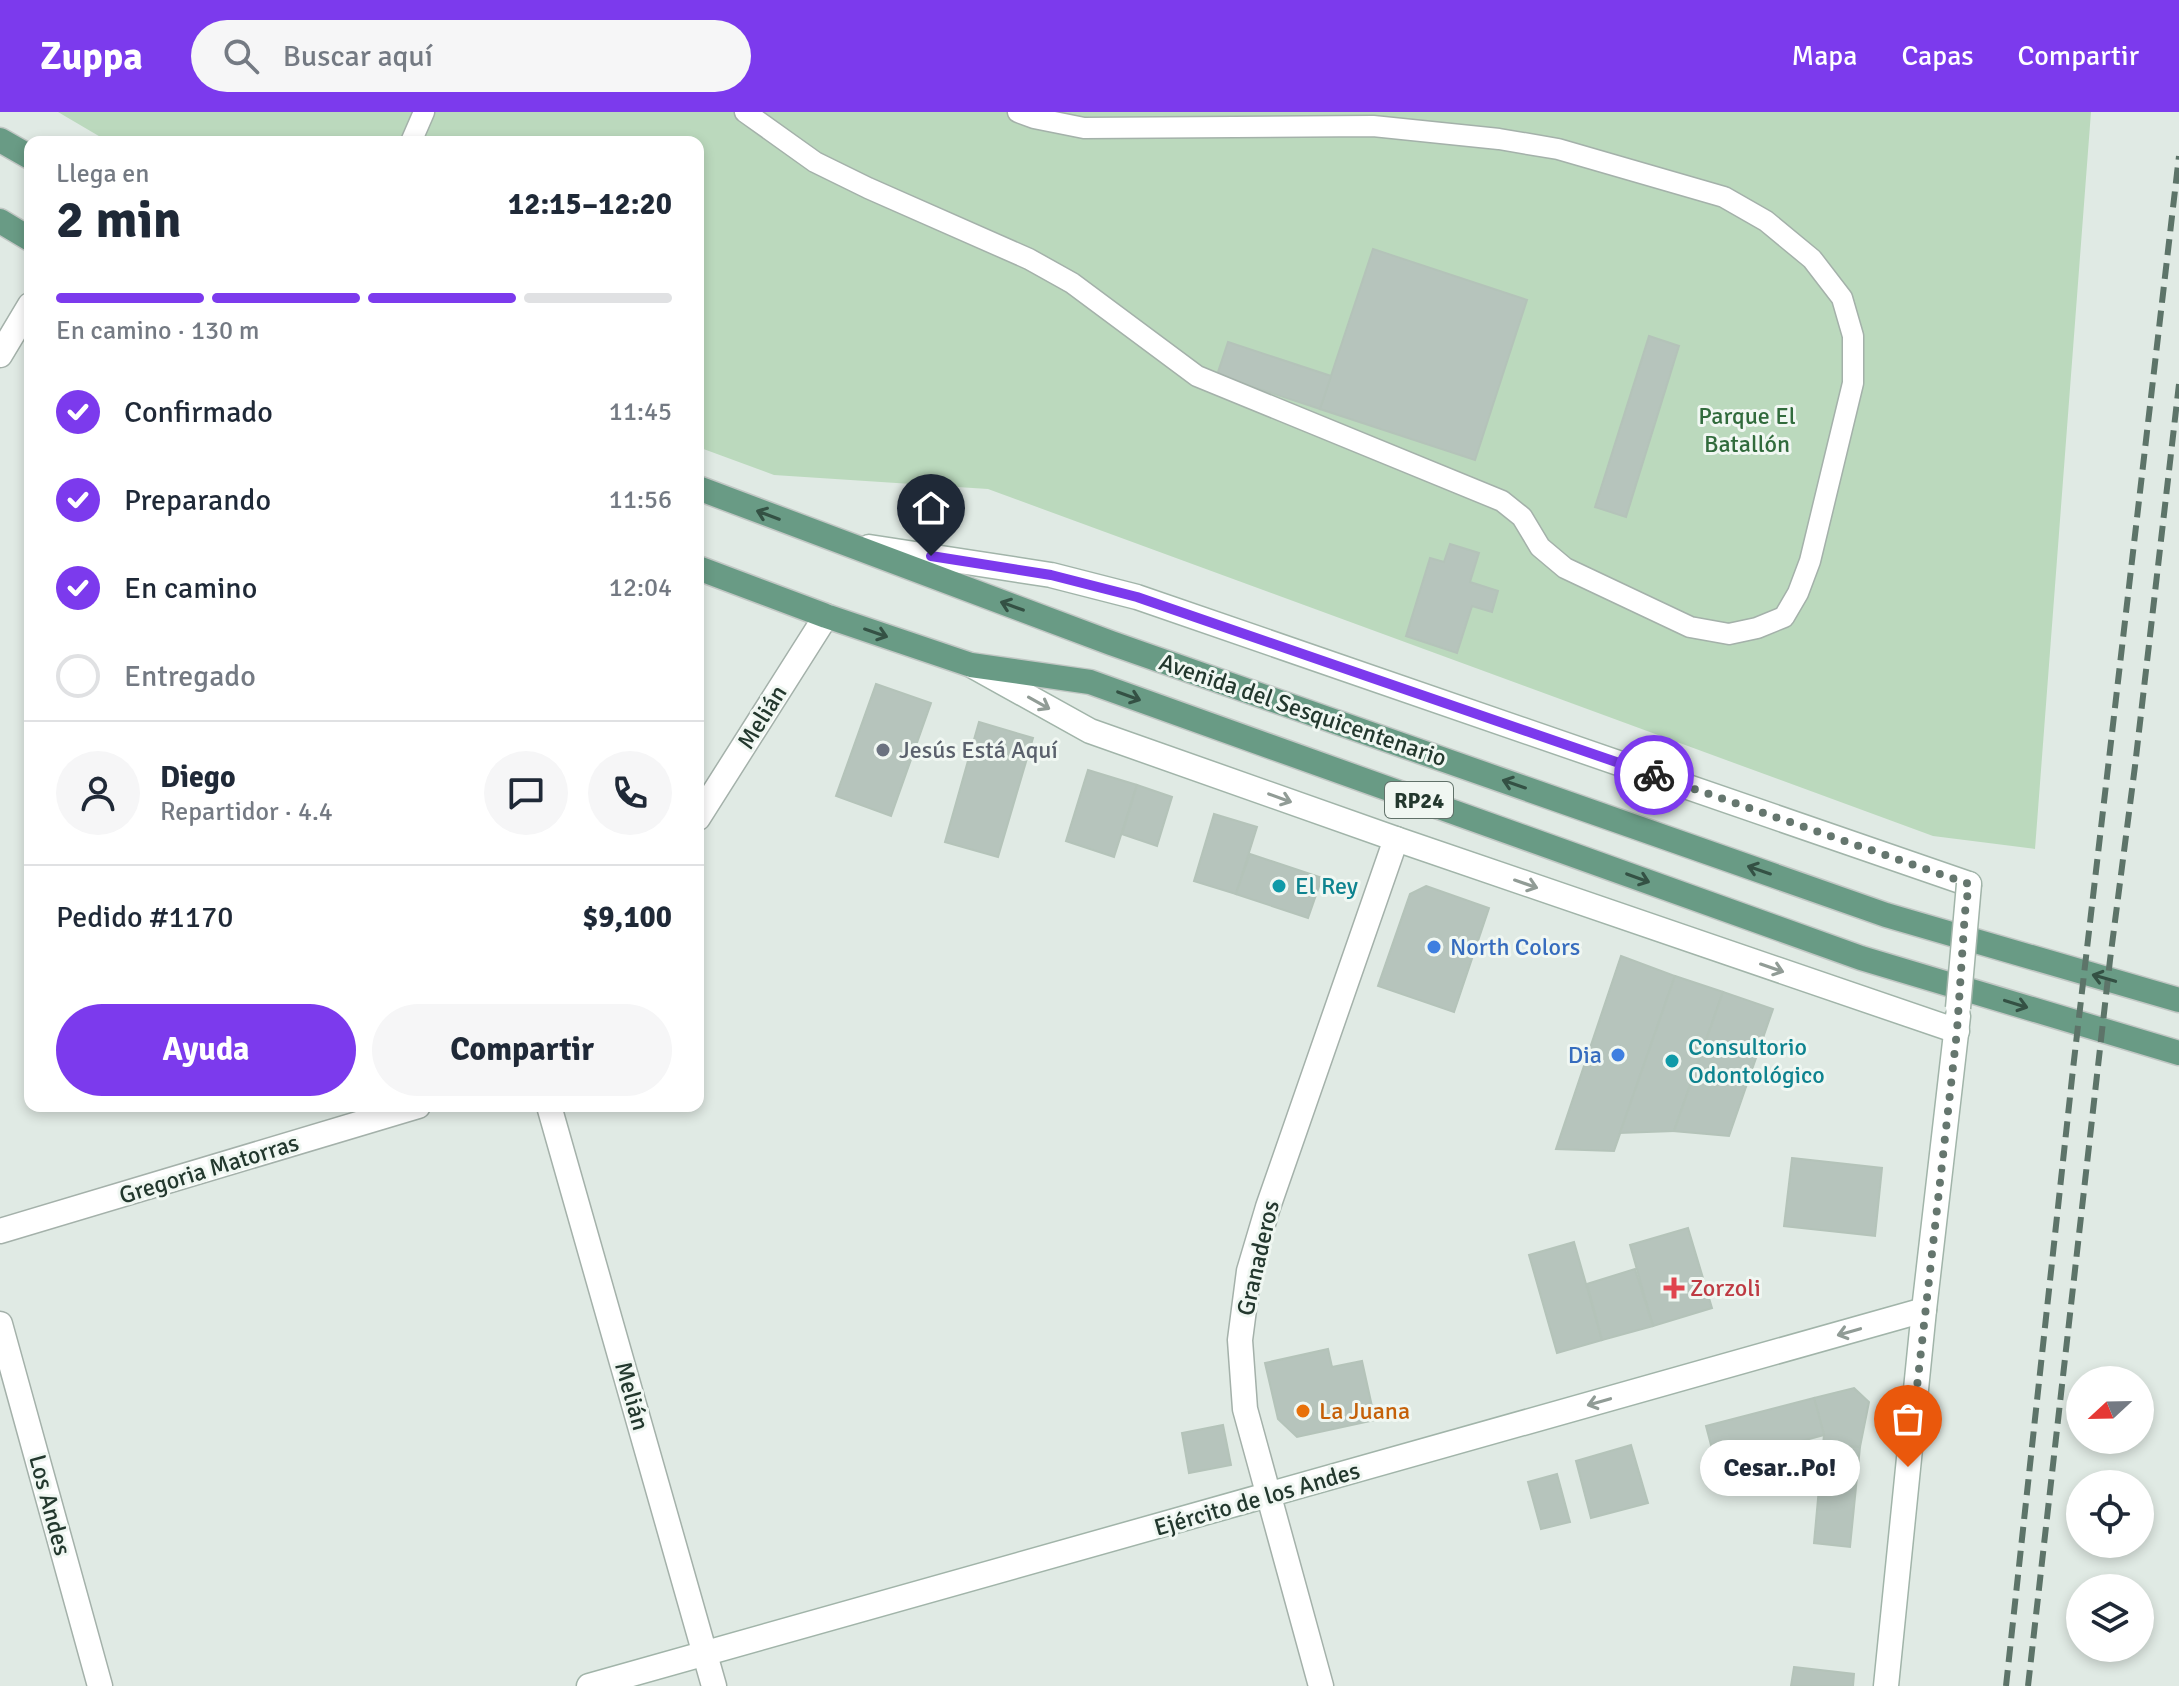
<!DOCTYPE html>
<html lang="es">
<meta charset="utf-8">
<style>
body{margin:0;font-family:Signika,sans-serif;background:#f6f6f7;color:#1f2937;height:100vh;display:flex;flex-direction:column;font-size:30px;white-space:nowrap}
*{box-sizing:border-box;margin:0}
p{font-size:26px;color:#747a83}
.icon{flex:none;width:44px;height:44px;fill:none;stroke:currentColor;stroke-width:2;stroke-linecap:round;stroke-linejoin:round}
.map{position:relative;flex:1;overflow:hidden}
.side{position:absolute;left:24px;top:24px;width:680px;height:976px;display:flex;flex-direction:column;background:#fff;border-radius:16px;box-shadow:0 4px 12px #0003}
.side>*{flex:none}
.needle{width:52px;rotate:248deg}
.controls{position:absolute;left:2066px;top:1254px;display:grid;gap:16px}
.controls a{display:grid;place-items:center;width:88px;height:88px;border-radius:50%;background:#fff;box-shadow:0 4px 12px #0003;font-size:40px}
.pin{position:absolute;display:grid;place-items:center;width:68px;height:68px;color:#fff;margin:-82px -34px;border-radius:50% 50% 50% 0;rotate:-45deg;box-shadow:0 0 8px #0007}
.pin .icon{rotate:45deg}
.courier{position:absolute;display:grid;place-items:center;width:80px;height:80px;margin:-40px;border:6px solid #7c3aed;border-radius:50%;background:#fff;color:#222;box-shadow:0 2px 10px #0007}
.bubble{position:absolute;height:56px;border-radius:28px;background:#fff;box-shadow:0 4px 12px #0003;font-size:26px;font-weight:700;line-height:56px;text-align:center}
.headline em{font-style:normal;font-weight:700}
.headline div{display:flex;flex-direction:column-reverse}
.headline{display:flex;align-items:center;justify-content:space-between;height:136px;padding:0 32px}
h1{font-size:52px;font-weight:700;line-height:60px}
.bar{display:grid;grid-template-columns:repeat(4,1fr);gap:12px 8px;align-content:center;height:96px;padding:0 32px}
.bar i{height:10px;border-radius:6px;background:#e0e1e3}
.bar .active{background:#7c3aed}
.bar p{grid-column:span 4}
.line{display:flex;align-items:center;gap:20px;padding:0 32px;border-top:2px solid #e0e1e3}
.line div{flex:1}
.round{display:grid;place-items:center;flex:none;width:84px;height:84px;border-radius:42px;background:#f6f6f7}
ol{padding:0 32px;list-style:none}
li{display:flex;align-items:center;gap:24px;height:88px}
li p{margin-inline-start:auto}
li .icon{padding:8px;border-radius:50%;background:#7c3aed;color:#fff;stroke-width:4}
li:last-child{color:#747a83}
li i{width:44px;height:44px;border:4px solid #e0e1e3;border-radius:50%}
.primary-button{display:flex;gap:16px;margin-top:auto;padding:16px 32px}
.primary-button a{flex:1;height:92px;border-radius:48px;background:#7c3aed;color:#fff;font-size:32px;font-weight:700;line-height:92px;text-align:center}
.primary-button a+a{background:#f6f6f7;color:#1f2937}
header{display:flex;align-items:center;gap:48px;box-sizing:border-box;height:112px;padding:0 40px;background:#7c3aed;color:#fff}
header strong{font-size:38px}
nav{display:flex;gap:44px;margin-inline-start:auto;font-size:28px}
.search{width:560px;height:72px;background:#f6f6f7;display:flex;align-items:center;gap:20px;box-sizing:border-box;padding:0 28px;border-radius:44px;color:#747a83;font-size:30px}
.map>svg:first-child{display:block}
.green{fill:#bbd9bd}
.building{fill:#b6c4bc;stroke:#b4c3b9;stroke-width:2}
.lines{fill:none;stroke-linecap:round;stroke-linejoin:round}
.lane-casing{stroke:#a4b1aa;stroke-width:23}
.street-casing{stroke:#a4b1aa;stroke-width:27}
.secondary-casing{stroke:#a1b4a9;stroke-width:27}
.primary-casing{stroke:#c1c7c4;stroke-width:27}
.lane{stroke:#fff;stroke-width:20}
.street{stroke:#fff;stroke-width:24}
.secondary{stroke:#fff;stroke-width:24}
.primary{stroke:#699b85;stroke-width:24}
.rail{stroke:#5d7469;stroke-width:6;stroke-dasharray:16 8;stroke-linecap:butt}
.secondary-bridge-casing{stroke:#a1b4a9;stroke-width:27;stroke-linecap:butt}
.secondary-bridge{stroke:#fff;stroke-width:24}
.oneway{stroke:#345144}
.oneway2{stroke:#919c96}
.done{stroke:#65766e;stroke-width:8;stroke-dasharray:0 14.4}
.route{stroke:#7c3aed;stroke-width:10}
.worship-dot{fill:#6b7280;stroke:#f0f7f2;stroke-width:3}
.culture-dot{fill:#0f9aa8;stroke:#f0f7f2;stroke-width:3}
.shop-dot{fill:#3f7fe0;stroke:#f0f7f2;stroke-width:3}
.health-dot{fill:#e0444e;stroke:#f0f7f2;stroke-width:3}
.food-dot{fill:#e8710a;stroke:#f0f7f2;stroke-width:3}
.labels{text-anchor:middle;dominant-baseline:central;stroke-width:6;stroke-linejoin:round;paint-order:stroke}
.shield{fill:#f0f7f2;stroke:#607169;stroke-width:2}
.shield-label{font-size:22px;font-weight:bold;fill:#23382e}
.park-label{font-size:24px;fill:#316b3c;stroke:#f0f7f2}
.street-label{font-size:24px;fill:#23382e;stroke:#f0f7f2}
.worship-label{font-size:24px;fill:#5b616d;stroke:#f0f7f2;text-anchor:start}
.culture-label{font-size:24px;fill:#0d838f;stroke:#f0f7f2;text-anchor:start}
.shop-label{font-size:24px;fill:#366cbe;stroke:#f0f7f2;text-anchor:start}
.health-label{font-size:24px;fill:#be3a42;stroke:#f0f7f2;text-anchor:start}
.food-label{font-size:24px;fill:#c56008;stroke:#f0f7f2;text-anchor:start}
</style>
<header>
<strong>Zuppa</strong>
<div class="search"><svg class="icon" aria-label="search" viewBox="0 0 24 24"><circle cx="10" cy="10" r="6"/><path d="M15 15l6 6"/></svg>Buscar aquí</div>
<nav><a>Mapa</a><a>Capas</a><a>Compartir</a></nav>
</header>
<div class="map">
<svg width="2179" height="1574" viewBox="0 0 2179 1574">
<rect width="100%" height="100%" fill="#e0eae4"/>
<path class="green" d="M58,0H2091L2035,737L1933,724L988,377L774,363L698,335V30H109Z"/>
<g class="building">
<path d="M1373,137L1527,188L1475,348L1320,297Z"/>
<path d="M1649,224L1679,234L1626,405L1595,395Z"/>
<path d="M1228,230L1331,264L1320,297L1217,263Z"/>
<path d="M1450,432L1479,441L1470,470L1498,479L1492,500L1472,494L1457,541L1406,524L1430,446L1444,450Z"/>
<path d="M876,572L931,591L891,704L836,684Z"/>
<path d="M979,610L1033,626L998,745L945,730Z"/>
<path d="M1088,658L1137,673L1114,745L1066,729Z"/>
<path d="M1137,673L1172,685L1157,734L1122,722Z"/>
<path d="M1214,702L1257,715L1236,782L1194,769Z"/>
<path d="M1250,742L1322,766L1308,806L1236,782Z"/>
<path d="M1426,774L1489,796L1454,900L1378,874L1410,782Z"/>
<path d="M1621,844L1675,864L1614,1039L1556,1037Z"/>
<path d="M1675,864L1723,880L1674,1019L1620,1021Z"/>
<path d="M1723,880L1773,897L1729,1024L1674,1019Z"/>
<path d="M1792,1046L1882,1056L1875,1124L1784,1114Z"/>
<path d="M1688,1116L1712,1196L1653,1214L1630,1133Z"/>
<path d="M1574,1130L1602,1228L1557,1241L1529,1143Z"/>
<path d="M1635,1157L1653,1214L1602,1228L1587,1172Z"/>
<path d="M1328,1237L1332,1255L1362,1249L1375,1308L1297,1325L1278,1307L1265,1251Z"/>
<path d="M1854,1276L1869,1290L1860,1335L1823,1332L1824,1323L1814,1286Z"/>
<path d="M1814,1286L1824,1323L1716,1352L1706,1314Z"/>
<path d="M1223,1313L1231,1353L1189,1361L1182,1321Z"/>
<path d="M1823,1332L1860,1335L1850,1435L1814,1431Z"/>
<path d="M1631,1333L1648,1391L1591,1406L1576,1349Z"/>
<path d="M1557,1362L1570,1410L1541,1417L1528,1370Z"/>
<path d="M1794,1555L1854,1562L1853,1574H1791Z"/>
</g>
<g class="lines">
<defs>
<g id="lane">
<path d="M745,0L815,50L868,76L1029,147L1072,171L1197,264L1502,389L1522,405L1540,435L1565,456L1690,515L1729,522L1757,516L1784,505L1798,481L1810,449L1853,271V224L1842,186L1812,147L1766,109L1724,85L1558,37L1499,27L1373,14L1084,16L1034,6L1018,0"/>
<path d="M411,30L424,0"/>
</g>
<g id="street">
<path d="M0,243L30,193"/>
<path d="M698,706L826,504"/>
<path d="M549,994L714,1574"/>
<path d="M0,1119L418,994"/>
<path d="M0,1212L100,1574"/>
<path d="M1321,1574L1245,1297L1240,1228L1249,1159L1268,1095L1396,727"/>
</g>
<g id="secondary">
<path d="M869,435L1051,463L1137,485L1969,772"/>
<path d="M973,554L1090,619L1396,727L1957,919"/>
<path d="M589,1574L1924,1198"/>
<path d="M1886,1574L1924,1198L1958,904"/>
</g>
<g id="primary">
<path d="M0,28L30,45"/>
<path d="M0,109L30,127"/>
<path d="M698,376L1111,531L1886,803L2179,888"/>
<path d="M698,456L826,504L971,553L1090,570L1861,846L2179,941"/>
</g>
</defs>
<use href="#lane" class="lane-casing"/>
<use href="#street" class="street-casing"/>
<use href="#secondary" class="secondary-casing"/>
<use href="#primary" class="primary-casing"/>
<use href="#lane" class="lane"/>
<use href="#street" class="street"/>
<use href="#secondary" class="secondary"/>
<use href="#primary" class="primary"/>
<g class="rail">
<path d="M2006,1574L2073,957L2179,44"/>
<path d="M2028,1574L2110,848L2135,654L2179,272"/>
</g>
<defs>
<path id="secondary-bridge" d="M1958,896L1969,772"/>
</defs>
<use href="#secondary-bridge" class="secondary-bridge-casing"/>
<use href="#secondary-bridge" class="secondary-bridge"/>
</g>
<defs><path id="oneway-shaft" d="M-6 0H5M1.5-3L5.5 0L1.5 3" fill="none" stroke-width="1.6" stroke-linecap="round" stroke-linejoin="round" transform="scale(2)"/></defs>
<g class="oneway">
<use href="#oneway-shaft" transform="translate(768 403) rotate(-159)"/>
<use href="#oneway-shaft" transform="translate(1012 494) rotate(-160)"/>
<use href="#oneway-shaft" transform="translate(876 521) rotate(19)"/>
<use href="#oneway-shaft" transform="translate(1129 584) rotate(20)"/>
<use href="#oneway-shaft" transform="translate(1514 672) rotate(-161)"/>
<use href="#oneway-shaft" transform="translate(1759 758) rotate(-161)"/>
<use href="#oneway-shaft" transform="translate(1638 766) rotate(20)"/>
<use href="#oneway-shaft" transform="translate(2104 866) rotate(-164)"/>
<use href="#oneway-shaft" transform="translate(2016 892) rotate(17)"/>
</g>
<g class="oneway2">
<use href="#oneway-shaft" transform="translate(1039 591) rotate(29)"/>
<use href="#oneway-shaft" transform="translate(1280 686) rotate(20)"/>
<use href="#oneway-shaft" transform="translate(1526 772) rotate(19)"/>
<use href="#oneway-shaft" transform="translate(1772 856) rotate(19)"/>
<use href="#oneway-shaft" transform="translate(1849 1220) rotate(164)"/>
<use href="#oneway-shaft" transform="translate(1599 1290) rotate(164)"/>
</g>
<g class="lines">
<path class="done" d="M1654,663L1969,772L1965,800L1957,919L1908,1355"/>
<path class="route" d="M931,444L1051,463L1137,485L1654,663"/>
</g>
<circle class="worship-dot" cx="883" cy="638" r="8"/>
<g class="culture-dot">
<circle cx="1279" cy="774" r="8"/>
<circle cx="1672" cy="949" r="8"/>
</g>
<g class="shop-dot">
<circle cx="1434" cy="835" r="8"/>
<circle cx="1618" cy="943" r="8"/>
</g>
<path class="health-dot" d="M1670 1164h8v8h8v8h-8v8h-8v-8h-8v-8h8z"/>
<circle class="food-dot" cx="1303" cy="1299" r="8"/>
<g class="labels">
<rect class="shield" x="1385" y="670" width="68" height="36" rx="6"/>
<g class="shield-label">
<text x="1419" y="688">RP24</text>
</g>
<g class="park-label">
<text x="1747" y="304">Parque El<tspan x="1747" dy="28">Batallón</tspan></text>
</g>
<g class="street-label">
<text transform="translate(1303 598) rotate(19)">Avenida del Sesquicentenario</text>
<text transform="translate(762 605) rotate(-58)">Melián</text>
<text transform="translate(209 1057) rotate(-17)">Gregoria Matorras</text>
<text transform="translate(1258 1146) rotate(-77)">Granaderos</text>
<text transform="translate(632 1284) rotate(74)">Melián</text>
<text transform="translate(1257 1387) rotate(-16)">Ejército de los Andes</text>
<text transform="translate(50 1393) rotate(75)">Los Andes</text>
</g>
<g class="worship-label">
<text x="899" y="638">Jesús Está Aquí</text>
</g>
<g class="culture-label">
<text x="1295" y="774">El Rey</text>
<text x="1688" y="935">Consultorio<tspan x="1688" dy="28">Odontológico</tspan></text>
</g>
<g class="shop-label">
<text x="1450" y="835">North Colors</text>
<text x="1602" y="943" text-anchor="end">Dia</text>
</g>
<g class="health-label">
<text x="1690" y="1176">Zorzoli</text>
</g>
<g class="food-label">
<text x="1319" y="1299">La Juana</text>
</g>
</g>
</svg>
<div class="controls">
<a><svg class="needle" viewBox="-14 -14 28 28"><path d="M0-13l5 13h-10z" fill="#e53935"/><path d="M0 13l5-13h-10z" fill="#747a83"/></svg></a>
<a><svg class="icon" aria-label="locate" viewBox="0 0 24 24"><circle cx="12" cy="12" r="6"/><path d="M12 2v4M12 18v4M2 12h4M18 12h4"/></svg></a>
<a><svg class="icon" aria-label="layers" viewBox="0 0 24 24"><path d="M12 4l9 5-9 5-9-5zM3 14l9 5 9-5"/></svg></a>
</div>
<div class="pin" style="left:1908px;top:1355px;background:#ea580c"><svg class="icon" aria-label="bag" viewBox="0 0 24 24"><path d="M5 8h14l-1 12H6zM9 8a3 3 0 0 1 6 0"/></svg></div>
<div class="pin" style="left:931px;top:444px;background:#1f2937"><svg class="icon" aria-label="home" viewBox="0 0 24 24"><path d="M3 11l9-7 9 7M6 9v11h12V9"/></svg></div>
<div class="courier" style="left:1654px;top:663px"><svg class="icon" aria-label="bike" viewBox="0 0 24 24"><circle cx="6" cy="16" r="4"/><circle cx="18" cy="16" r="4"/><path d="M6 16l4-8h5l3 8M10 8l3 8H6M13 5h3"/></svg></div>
<div class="bubble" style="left:1700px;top:1328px;width:160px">Cesar..Po!</div>
<section class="side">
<div class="headline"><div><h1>2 min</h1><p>Llega en</p></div><em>12:15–12:20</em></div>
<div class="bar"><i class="active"></i><i class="active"></i><i class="active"></i><i></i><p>En camino · 130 m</p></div>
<ol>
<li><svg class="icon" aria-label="check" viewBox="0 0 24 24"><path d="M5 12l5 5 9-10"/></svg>Confirmado<p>11:45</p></li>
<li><svg class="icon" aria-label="check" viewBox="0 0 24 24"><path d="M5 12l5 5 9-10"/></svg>Preparando<p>11:56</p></li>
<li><svg class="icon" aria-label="check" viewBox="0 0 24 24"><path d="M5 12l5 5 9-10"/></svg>En camino<p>12:04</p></li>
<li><i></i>Entregado</li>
</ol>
<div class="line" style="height:144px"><a class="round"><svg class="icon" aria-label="person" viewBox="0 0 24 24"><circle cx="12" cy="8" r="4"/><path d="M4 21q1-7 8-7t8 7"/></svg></a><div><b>Diego</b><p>Repartidor · 4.4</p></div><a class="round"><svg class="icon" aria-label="chat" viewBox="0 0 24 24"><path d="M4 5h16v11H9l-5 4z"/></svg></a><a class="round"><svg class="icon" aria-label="phone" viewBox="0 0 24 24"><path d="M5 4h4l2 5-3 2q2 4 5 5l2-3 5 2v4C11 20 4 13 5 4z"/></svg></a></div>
<div class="line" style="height:104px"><div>Pedido #1170</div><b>$9,100</b></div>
<div class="primary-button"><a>Ayuda</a><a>Compartir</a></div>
</section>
</div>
